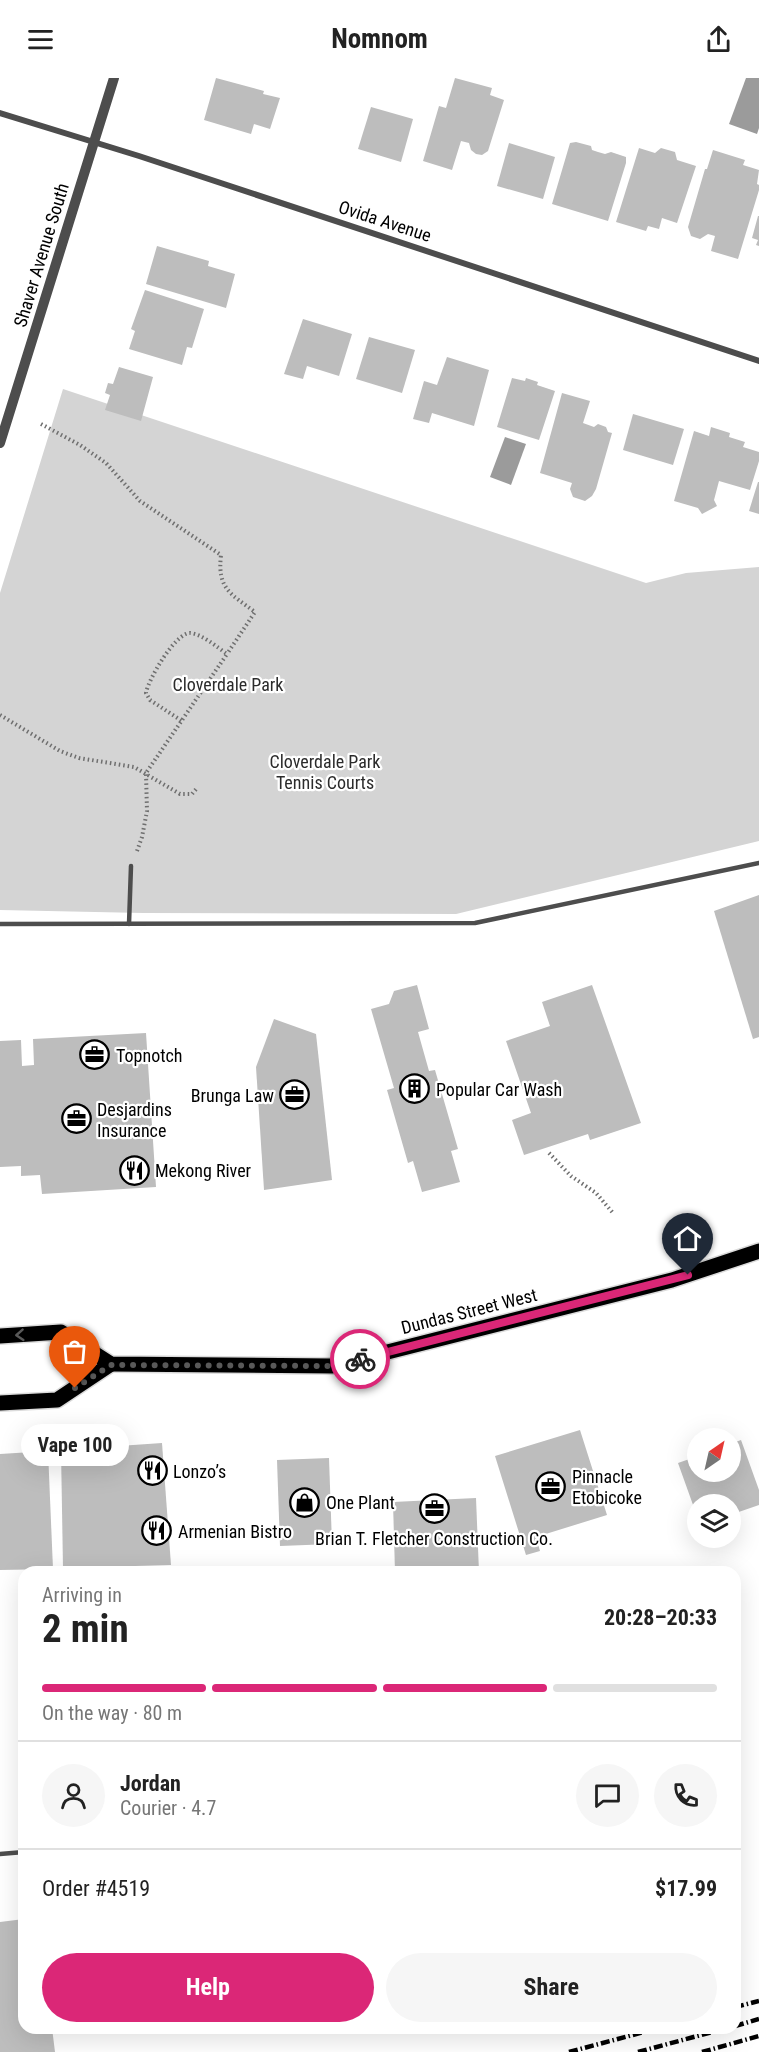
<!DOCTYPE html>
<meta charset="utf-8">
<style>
body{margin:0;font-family:"Roboto Condensed",sans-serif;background:#f6f6f6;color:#222;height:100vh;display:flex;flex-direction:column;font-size:22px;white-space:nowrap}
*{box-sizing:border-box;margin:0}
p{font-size:20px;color:#767676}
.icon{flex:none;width:33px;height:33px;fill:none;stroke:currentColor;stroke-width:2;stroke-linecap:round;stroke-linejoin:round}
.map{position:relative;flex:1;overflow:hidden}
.side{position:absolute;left:18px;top:1488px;width:723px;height:468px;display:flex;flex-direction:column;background:#fff;border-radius:18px;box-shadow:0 6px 24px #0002}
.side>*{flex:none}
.needle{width:39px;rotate:34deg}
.controls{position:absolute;left:687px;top:1350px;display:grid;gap:12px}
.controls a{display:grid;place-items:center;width:54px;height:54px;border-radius:50%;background:#fff;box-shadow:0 6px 24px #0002;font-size:30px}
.pin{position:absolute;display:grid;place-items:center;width:51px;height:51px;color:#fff;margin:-62px -26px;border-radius:50% 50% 50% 0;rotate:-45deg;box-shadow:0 0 6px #0007}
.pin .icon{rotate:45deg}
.courier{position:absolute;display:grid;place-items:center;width:60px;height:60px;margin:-30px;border:4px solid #db2777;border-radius:50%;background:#fff;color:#222;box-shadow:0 2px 8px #0007}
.bubble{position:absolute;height:42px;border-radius:21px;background:#fff;box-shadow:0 6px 24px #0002;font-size:20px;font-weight:700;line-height:42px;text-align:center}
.overview em{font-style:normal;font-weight:700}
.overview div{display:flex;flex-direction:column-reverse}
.overview{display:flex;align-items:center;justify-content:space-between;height:102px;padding:0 24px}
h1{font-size:39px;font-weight:700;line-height:45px}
.bar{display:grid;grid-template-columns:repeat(4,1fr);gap:9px 6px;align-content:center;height:72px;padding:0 24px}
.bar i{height:8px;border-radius:4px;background:#e0e0e0}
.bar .on{background:#db2777}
.bar p{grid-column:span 4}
.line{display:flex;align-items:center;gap:15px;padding:0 24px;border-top:2px solid #e0e0e0}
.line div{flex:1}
.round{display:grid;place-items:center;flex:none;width:63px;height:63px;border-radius:32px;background:#f6f6f6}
.action{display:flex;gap:12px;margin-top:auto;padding:12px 24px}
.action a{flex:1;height:69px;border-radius:36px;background:#db2777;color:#fff;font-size:24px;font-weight:700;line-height:69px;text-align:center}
.action a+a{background:#f6f6f6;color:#222}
header{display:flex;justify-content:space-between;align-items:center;height:78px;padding:0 24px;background:#fff;font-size:27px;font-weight:700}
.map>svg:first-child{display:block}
.green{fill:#d4d4d4}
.water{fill:#9b9b9b}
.building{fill:#bdbdbd}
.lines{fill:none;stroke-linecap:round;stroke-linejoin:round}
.primary-casing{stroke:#dbdbdb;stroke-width:18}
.path{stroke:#6f6f6f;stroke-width:4;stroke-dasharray:1.5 3;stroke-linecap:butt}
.service{stroke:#4d4d4d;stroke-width:4.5}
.minor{stroke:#4d4d4d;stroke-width:6}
.tertiary{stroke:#4d4d4d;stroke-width:10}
.primary{stroke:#000;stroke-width:15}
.rail{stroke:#000;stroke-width:4.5;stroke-dasharray:9 3 1.5 3;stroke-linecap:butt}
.oneway{stroke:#595959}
.done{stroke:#595959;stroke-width:6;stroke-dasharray:0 10.8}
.route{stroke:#db2777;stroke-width:8}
.labels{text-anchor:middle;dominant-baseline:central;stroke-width:4.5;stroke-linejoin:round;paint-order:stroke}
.street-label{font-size:18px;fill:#000;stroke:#fff}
.park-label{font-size:18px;fill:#2b2b2b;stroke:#fff}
.poi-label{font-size:18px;fill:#000;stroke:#fff;text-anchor:start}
</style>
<header><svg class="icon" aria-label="menu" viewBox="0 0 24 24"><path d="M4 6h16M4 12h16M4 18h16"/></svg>Nomnom<svg class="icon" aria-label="share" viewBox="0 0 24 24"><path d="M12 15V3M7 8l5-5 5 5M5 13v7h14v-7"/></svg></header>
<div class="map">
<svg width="759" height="1974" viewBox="0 0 759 1974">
<rect width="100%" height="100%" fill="#fff"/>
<path class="green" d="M63,311L646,505L686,495L759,489V763L456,836L143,835L0,832V515Z"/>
<g class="water">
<path d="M746,0H759V50L757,56L729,46Z"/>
<path d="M505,359L526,366L511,407L490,399Z"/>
</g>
<g class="building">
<path d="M216,0L264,13L263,16L280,20L270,51L254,46L251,56L204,42Z"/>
<path d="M455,0L492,10L490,17L504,22L488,73L482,77L476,76L471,72L469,65L461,63L452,92L423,83L439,28L446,30Z"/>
<path d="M371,29L413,41L401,84L358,71Z"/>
<path d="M576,64L591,68L592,72L598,74L605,76L611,74L626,79V85L608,143L552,126L570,65Z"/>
<path d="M509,65L555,79L543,121L497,108Z"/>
<path d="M639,70L655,75L661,70L675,74L677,82L696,88L677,145L662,140L659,151L648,148L646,153L616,144Z"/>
<path d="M713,72L745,82L743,87L759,92L757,106L759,107V112L738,181L711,173L715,158L708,156L700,161L691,158L688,149L705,91H707Z"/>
<path d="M758,138H759V168L756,167L758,162L752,160Z"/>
<path d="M157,168L209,183L208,188L235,196L226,230L146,206Z"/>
<path d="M145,212L204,231L192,270L187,269L182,287L129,271L135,253L131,251Z"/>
<path d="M303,241L352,256L339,298L307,288L303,301L284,296Z"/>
<path d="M369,259L415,272L402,315L356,301Z"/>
<path d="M447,279L489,292L474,348L432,335L429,345L413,341L424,303L437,307Z"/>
<path d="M119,289L153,299L141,343L105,332L110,317L105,315L108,305L113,306Z"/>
<path d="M512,300L525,303L526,300L538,304L537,307L555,313L539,362L497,349Z"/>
<path d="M562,315L590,323L583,345L594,349L598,346L606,349L608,354L612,355L596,411L592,418L585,423L573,419L570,411L572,405L540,395Z"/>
<path d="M633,336L684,351L673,387L623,372Z"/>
<path d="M711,349L730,355L729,359L745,364L743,369L759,374V383L750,412L719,403L714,422L717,428L702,436L698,430L674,423L694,353L709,358Z"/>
<path d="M758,404H759V436L749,433Z"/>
<path d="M759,817V959L753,961L714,833Z"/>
<path d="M417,907L429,951L418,954L429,993L435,992L458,1071L451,1073L460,1104L422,1114L413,1083L408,1085L387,1012L394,1010L371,931L389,926L394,913Z"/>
<path d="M592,907L641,1045L590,1062L588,1056L524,1077L512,1042L531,1035L506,963L550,948L542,924Z"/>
<path d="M274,941L316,956L332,1102L264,1112L256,989Z"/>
<path d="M146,955L156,1109L42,1116L40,1097L21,1098V1088L0,1089V963L21,962L22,988L34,987L33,961Z"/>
<path d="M580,1352L607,1437L536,1459L540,1473L526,1477L495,1378Z"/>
<path d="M741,1362L759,1412V1427L730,1437V1426H698L697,1438L678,1385L698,1378V1394H730V1366Z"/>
<path d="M162,1365L171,1487L63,1490L61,1372Z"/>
<path d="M48,1373L53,1491L0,1492V1376Z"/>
<path d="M329,1380L332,1466L280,1468L277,1382Z"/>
<path d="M476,1420L479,1494H395L393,1424Z"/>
<path d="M24,1841V1950H52L55,1974H0V1844Z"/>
</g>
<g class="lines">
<defs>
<g id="primary">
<path d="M0,1258L61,1254L111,1286L332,1288L672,1202L759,1173"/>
<path d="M0,1325L57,1322L111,1286"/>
</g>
</defs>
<use href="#primary" class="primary-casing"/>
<g class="path">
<path d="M41,346L80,367L106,385L140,423L221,477C217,511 231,516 255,534L227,576"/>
<path d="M0,637L60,673L79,680L134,689L180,716H192L197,710"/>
<path d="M137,773L142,759L147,733L146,695L227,576C217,569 202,556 190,555C175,555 148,602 146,615L150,622L182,643"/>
<path d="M549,1075L571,1098L596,1115L613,1135"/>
</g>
<g class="service">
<path d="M0,846L475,845L759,785"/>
<path d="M129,846L131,788"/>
<path d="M0,1776L24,1774"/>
</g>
<path class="minor" d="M0,35L139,78L759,283"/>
<path class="tertiary" d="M0,365L114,0"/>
<use href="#primary" class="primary"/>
<g class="rail">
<path d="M735,1929L759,1923"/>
<path d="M735,1948L759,1941"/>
<path d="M569,1974L659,1950"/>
<path d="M638,1974L727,1950"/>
<path d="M702,1974L759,1958"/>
</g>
</g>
<defs><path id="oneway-chevron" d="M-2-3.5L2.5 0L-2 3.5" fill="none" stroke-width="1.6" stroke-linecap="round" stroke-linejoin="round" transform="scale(1.5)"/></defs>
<use class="oneway" href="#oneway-chevron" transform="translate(20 1257) rotate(176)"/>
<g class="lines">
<path class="done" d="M75,1310L111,1287L332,1288L360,1281"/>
<path class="route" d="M360,1281L688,1197"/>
</g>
<defs>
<symbol id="office-ring" viewBox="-11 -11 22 22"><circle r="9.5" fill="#fff" stroke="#000" stroke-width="1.5"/><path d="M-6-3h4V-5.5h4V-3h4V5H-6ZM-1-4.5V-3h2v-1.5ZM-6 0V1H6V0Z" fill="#000"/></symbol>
<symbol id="building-ring" viewBox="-11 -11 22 22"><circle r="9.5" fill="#fff" stroke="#000" stroke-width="1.5"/><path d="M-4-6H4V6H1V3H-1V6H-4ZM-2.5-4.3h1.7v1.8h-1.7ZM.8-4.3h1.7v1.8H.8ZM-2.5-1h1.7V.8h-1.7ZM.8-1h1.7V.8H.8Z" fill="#000"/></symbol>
<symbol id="restaurant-ring" viewBox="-11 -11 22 22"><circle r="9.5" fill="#fff" stroke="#000" stroke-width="1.5"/><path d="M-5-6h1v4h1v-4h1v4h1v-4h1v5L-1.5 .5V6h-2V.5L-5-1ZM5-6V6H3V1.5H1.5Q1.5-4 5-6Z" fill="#000"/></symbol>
<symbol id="shop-ring" viewBox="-11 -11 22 22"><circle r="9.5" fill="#fff" stroke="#000" stroke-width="1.5"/><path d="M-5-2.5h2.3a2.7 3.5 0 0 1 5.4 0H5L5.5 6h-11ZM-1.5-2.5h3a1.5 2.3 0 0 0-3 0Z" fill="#000"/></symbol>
</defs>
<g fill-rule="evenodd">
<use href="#office-ring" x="78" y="960" width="33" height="33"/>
<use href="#building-ring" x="398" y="994" width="33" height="33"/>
<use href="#office-ring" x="278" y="1000" width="33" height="33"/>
<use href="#office-ring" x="60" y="1024" width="33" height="33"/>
<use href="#restaurant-ring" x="118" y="1076" width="33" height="33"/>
<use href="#restaurant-ring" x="136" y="1376" width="33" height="33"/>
<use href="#office-ring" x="534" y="1392" width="33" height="33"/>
<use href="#shop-ring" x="288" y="1408" width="33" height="33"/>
<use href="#office-ring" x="418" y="1414" width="33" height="33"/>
<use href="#restaurant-ring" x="140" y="1436" width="33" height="33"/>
</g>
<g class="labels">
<g class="street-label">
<text transform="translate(385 143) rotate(18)">Ovida Avenue</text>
<text transform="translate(41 177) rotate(-73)">Shaver Avenue South</text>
<text transform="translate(469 1233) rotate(-14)">Dundas Street West</text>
</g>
<g class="park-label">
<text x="228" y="606">Cloverdale Park</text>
<text x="325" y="683">Cloverdale Park<tspan x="325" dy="21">Tennis Courts</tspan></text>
</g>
<g class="poi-label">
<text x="116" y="977">Topnotch</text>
<text x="436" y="1011">Popular Car Wash</text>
<text x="274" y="1017" text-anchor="end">Brunga Law</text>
<text x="97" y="1031">Desjardins<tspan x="97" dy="21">Insurance</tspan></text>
<text x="155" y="1092">Mekong River</text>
<text x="173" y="1393">Lonzo’s</text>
<text x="572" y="1398">Pinnacle<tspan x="572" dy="21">Etobicoke</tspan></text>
<text x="326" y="1424">One Plant</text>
<text x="178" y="1453">Armenian Bistro</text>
<text x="434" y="1460" text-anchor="middle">Brian T. Fletcher Construction Co.</text>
</g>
</g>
</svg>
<div class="controls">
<a><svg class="needle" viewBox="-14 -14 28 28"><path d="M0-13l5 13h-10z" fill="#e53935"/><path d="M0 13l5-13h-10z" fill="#767676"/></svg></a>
<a><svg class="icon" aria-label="layers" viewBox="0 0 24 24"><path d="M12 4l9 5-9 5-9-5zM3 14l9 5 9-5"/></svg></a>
</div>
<div class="pin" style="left:75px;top:1310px;background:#ea580c"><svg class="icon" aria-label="bag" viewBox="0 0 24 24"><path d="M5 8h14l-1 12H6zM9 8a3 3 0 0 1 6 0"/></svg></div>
<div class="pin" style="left:688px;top:1197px;background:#1f2937"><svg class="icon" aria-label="home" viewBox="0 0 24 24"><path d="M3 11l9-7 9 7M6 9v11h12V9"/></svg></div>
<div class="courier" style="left:360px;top:1281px"><svg class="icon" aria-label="bike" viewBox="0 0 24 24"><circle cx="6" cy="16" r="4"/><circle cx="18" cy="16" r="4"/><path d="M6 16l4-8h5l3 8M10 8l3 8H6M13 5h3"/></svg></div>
<div class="bubble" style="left:21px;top:1346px;width:108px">Vape 100</div>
<section class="side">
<div class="overview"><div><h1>2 min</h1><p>Arriving in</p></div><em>20:28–20:33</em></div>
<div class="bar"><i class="on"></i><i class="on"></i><i class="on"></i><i></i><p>On the way · 80 m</p></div>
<div class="line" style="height:108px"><a class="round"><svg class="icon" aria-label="person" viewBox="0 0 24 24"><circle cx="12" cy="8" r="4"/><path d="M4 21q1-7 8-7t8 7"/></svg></a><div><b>Jordan</b><p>Courier · 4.7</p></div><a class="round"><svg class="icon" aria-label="chat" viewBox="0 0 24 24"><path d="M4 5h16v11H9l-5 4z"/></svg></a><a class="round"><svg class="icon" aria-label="phone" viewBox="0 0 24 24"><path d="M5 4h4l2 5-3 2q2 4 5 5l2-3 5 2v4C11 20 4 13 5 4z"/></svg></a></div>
<div class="line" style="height:78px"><div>Order #4519</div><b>$17.99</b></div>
<div class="action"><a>Help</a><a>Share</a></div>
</section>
</div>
